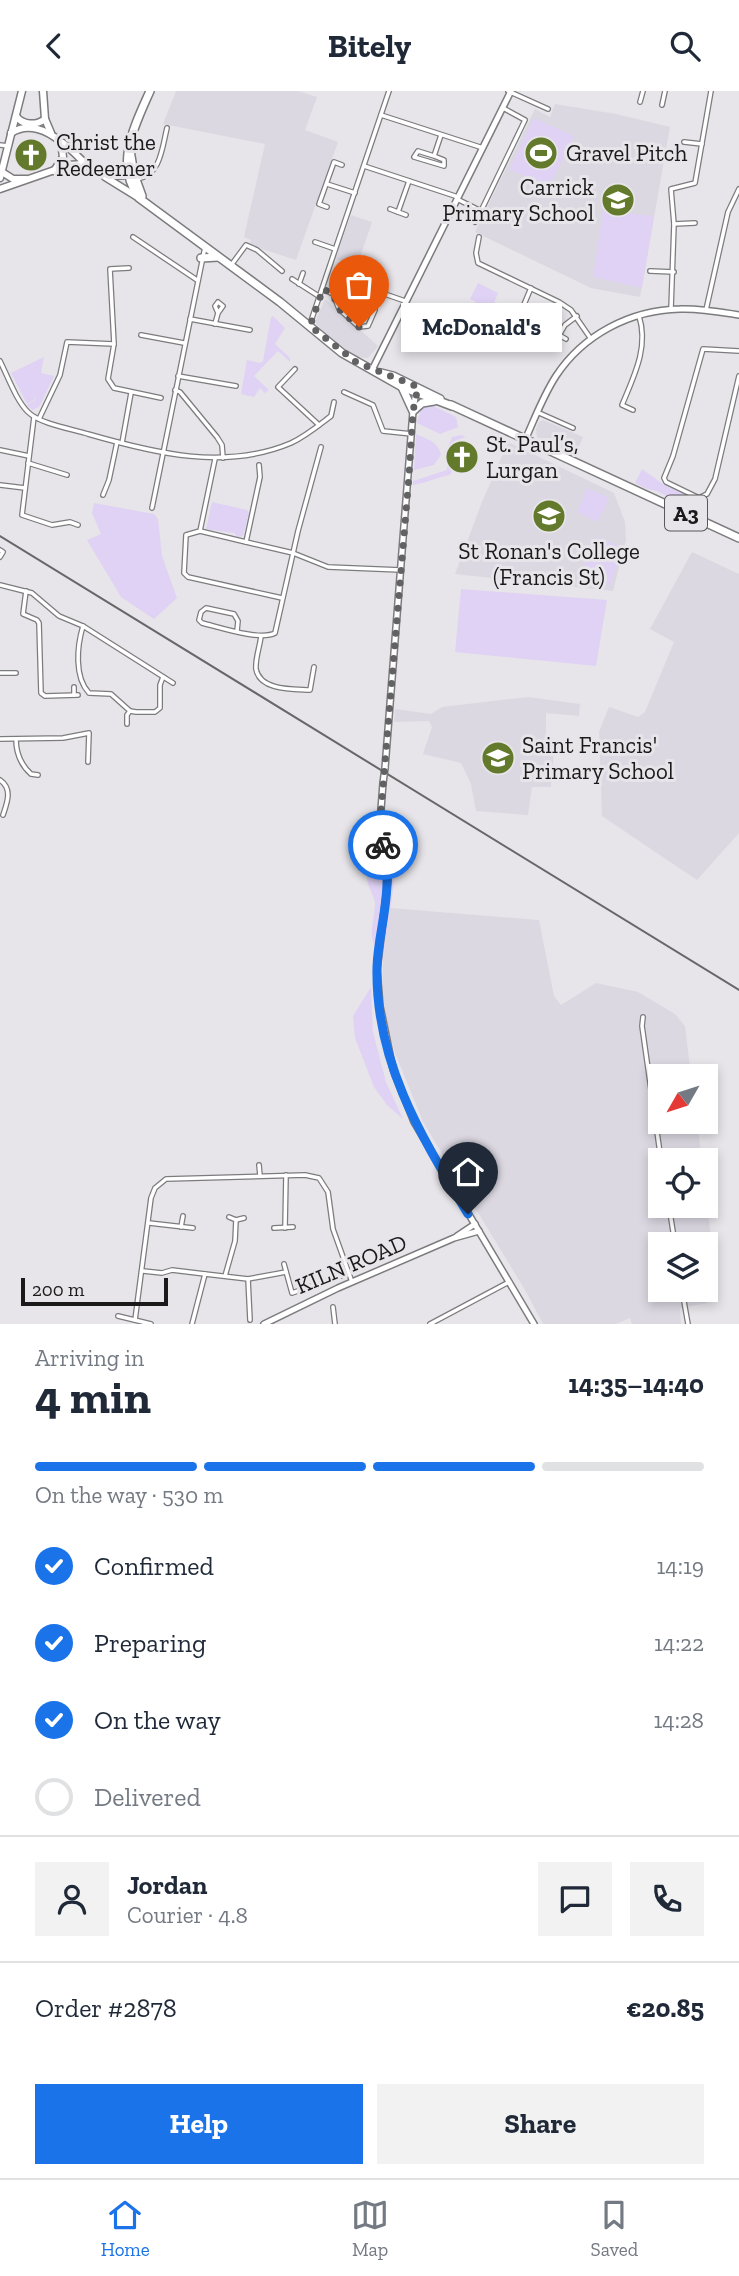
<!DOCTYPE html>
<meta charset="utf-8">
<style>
body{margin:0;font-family:"Zilla Slab",serif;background:#f2f2f3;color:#1f2937;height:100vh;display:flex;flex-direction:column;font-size:26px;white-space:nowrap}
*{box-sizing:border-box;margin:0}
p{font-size:23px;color:#747a83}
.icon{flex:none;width:38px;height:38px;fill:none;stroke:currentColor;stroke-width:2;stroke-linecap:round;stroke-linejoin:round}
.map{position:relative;height:1233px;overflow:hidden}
.sheet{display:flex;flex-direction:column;background:#fff;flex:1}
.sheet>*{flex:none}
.needle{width:46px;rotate:231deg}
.controls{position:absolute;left:648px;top:973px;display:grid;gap:14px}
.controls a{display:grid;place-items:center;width:70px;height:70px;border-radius:0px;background:#fff;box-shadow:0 4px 10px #0003;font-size:35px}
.scale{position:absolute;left:21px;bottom:18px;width:147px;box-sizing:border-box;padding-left:7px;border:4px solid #1a1a1b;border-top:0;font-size:19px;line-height:24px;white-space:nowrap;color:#1a1a1b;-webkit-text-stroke:5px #e7e5e9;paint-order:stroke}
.pin{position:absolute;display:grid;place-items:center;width:60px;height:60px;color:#fff;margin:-72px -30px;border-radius:50% 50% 50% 0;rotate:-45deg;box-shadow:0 0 7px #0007}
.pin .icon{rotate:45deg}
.courier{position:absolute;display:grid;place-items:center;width:70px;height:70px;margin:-35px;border:5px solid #1a73e8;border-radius:50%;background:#fff;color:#222;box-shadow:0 2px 9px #0007}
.bubble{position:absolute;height:49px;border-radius:0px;background:#fff;box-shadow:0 4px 10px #0003;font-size:23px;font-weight:800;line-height:49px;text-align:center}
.overview em{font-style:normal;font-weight:800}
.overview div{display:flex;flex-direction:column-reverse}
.overview{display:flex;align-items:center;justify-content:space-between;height:119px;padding:0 35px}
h1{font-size:46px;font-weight:800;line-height:52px}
.bar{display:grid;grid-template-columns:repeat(4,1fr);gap:10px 7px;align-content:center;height:84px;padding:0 35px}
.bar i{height:9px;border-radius:5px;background:#e0e1e3}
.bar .current{background:#1a73e8}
.bar p{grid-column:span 4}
.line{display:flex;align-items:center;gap:18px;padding:0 35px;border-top:2px solid #e0e1e3}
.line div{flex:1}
.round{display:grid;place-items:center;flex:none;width:74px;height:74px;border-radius:0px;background:#f2f2f3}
ol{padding:0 35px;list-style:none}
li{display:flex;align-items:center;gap:21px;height:77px}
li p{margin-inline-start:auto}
li .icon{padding:7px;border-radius:50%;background:#1a73e8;color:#fff;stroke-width:4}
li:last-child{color:#747a83}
li i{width:38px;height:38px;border:4px solid #e0e1e3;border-radius:50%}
.cta{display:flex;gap:14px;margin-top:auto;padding:14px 35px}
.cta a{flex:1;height:80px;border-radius:0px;background:#1a73e8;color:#fff;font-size:28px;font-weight:800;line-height:80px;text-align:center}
.cta a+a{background:#f2f2f3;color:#1f2937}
header{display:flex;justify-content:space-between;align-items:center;height:91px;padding:0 35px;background:#fff;font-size:32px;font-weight:800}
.tabs{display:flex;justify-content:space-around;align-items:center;height:98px;border-top:2px solid #e0e1e3;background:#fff;font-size:19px;color:#747a83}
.tabs a{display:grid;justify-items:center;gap:4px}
.tabs .current{color:#1a73e8}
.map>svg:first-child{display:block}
.built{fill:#dcd8e2;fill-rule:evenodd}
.green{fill:#e0d2f4}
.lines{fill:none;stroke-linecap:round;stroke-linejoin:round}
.street-casing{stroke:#7c7b7e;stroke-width:6}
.secondary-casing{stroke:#7c7b7e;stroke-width:8}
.primary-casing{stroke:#7c7b7e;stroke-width:9}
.highway-casing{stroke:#7c7b7e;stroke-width:10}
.street{stroke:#fff;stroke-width:3.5}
.secondary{stroke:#fff;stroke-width:5}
.primary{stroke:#fff;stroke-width:6}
.highway{stroke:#fff;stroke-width:7}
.rail{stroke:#676668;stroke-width:2}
.secondary-bridge-casing{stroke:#7c7b7e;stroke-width:8;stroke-linecap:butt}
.secondary-bridge{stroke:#fff;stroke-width:5}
.done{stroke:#626163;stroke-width:7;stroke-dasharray:0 12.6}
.route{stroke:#1a73e8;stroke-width:9}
.labels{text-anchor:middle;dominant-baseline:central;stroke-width:6;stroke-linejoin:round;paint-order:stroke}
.shield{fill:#e7e5e9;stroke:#585759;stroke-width:2}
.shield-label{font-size:21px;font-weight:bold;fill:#1a1a1b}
.poi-label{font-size:23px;fill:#1a1a1b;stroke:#e7e5e9;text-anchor:start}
.street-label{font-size:23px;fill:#1a1a1b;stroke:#e7e5e9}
</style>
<header><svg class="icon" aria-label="back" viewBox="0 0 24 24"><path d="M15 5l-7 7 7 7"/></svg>Bitely<svg class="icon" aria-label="search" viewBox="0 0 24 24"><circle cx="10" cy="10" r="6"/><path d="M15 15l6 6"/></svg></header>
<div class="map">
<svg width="739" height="1233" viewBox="0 0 739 1233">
<rect width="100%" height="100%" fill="#e7e5e9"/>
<g class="built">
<path d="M176,0H298L317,6L305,39L338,51L296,169L250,154L251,149L244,146L265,53L163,33Z"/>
<path d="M555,13L616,23L670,36L640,206L591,197L475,141L535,18L550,26Z"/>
<path d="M351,124L372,131L357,175L335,168Z"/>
<path d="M325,208L378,255L368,267L356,266L325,242L315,231Z"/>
<path d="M543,329L583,346L575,365L537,346L536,338L539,331Z"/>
<path d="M508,351L614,402L625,431L626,449L613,500L455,483L482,411Z"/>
<path d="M692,461L739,483V742L697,789L602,725L599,641L609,616L638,626L645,621L674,551L650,538Z"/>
<path d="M528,606L580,613L579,625L546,622V647L555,648L551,696H532L528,724L476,720L471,693L461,672L423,663L432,636L429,630L394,631L395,618L431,623L442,616Z"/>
<path d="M390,817L539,829L554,905L561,914L596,892L638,901L675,923L685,935L691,985H660V1031H697L702,1069H660V1115H705V1098L714,1171L707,1212L680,1217L681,1233H632L630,1227L616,1233H543L525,1199L423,1031L395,962L388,939L382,899L383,870ZM660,1153H705V1199H660Z"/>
</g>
<g class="green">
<path d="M534,27L574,45L550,94L509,79Z"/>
<path d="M603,119L654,125L642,197L593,186Z"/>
<path d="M478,192L498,202L494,212L504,217L495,237L485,233L487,228L472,221L476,211L470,208Z"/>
<path d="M273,225L285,237L275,253L290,267V271L278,260L254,285L269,299L265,302L260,297L254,306L241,303L247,269L260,272L263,270L271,226Z"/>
<path d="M44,266L41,282L54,285L39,316L32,319L27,314L36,309L33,301L35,309L27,313L11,282Z"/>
<path d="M429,313L456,326L458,336L440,343L417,332L421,318Z"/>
<path d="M416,343C427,348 439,351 441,364L434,374L414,379Z"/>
<path d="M461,344L466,346L456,349L459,353L451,372L453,378L450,384C437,386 427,392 413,394V390L447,379L448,356L452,346Z"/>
<path d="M642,378L663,393L684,403L681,413L657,400L647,398L635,392Z"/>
<path d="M587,397L609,407L598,431L577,421Z"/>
<path d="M212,411L247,419L249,422L243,445L238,446L234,442L206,438Z"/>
<path d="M94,412L154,423L158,428L162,465L177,507L154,528L121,506L87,449L101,443L92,422Z"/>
<path d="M598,446L623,457L610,494L576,491Z"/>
<path d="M461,498L607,509L596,575L455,561Z"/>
<path d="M389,744L394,792L383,870C366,842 373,843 375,813C375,806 370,800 368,793C363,776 380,757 389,744Z"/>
<path d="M371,896L373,941L386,991L403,1028L387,1014L374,996L355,947L353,925Z"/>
</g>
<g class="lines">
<defs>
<g id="street">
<path d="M508,0L548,18"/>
<path d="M640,11L643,0"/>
<path d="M662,14L665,0"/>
<path d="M381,24L483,57"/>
<path d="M684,51L702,53"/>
<path d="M0,54L8,55"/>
<path d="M434,65L418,60L414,66L444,75V69L434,65L441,44"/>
<path d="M364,75L458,106"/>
<path d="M137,88C161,84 162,57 167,37"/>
<path d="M327,93L355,102"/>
<path d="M457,108L481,120L525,29L503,17"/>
<path d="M327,116L319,113L334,71L342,74"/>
<path d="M390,118L406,124"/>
<path d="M398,121L409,90"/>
<path d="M475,131L481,120"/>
<path d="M674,133L695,132"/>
<path d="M133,146L197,189"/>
<path d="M479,146L476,162L478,172L559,211L571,219L591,248"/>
<path d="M315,151L335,158"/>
<path d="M232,173L246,154L257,159L282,180"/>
<path d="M129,177L110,178L114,253L108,288L114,297L161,307"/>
<path d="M650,180L674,181"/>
<path d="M292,188L320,206"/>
<path d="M353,192L405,210"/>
<path d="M299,193L303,182"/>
<path d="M323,198L333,203L339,218L359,236L368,235L375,219"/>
<path d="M362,206L366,196"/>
<path d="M671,218L674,133L671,98L695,92L711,0"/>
<path d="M706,219L728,121L739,98"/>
<path d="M190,228L250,239"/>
<path d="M215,233L218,222L215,215L218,211L223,215L218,222"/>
<path d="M310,233L389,0"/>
<path d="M141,244L184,252"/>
<path d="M559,244L566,248"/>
<path d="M557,248L565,234L577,225"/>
<path d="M466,253C508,270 517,228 531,197"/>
<path d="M739,260L703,258L673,365L664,387L666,391L699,407L707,403L715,388L739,285"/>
<path d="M0,270C8,286 16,309 28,321C40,333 72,338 88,343C154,362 225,380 291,352C306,345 319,334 331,325L334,311"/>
<path d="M295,278L278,296L319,334"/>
<path d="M178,285L236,295"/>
<path d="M175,299L180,301L217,346L222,354L223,367"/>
<path d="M344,301L373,314L383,340L412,343"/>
<path d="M633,319L622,314C634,285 649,256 639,225"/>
<path d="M537,321L573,337"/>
<path d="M34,326L22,424L52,434L70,431L78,434"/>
<path d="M39,328L60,284L67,251L114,253"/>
<path d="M122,352L131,302"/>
<path d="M0,359L29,365"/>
<path d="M28,372L67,384"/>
<path d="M0,394L25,397"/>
<path d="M103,404L109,389L117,351"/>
<path d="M152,417L205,156"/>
<path d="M200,440L215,368"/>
<path d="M246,451L260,386L259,374"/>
<path d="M0,459L3,461L0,466"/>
<path d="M0,494L32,502L59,525L83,535L173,592"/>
<path d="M26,500L23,523L37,529L39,532L41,602L45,605L78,604"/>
<path d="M282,507L188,486L184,482L186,444L200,440L246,451L293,462L328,476L401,479"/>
<path d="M83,535C77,555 74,586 89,602L111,603L130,620L136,621H155L160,617V594L163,586"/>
<path d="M237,540L238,530L234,523L206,517L201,521L199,529L202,532C219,536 260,550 275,542L298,440L321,356"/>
<path d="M261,545C260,555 255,568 256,578C260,600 294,598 310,599L314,576"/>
<path d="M0,582H16"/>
<path d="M74,596V604"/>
<path d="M127,633V624L130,620"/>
<path d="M0,648L63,647L89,642L88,671"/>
<path d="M16,648C16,661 21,674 31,683L38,684"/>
<path d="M0,689C13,698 7,712 3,724"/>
<path d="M643,926L642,935L661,1069"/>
<path d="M259,1074L260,1085"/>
<path d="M669,1115L675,1153"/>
<path d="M229,1126L236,1129L244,1127"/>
<path d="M149,1132L193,1137"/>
<path d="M181,1136L183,1125"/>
<path d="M274,1137L293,1136"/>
<path d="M285,1137L286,1084"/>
<path d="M284,1173L292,1202L344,1184"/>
<path d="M143,1180L162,1182L172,1179L205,1183"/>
<path d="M225,1185L235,1150L236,1129"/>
<path d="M248,1188L250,1229"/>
<path d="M682,1199L688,1233"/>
<path d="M333,1216L335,1233"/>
<path d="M118,1225L151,1233"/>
<path d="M135,1229L151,1107L155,1097L166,1088L305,1084L319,1087L328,1101L333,1138L352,1191"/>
<path d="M192,1233L205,1183L248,1188L286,1181"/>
<path d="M430,1233L509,1191"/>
</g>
<g id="secondary">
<path d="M372,279L511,0"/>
<path d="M525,349C535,327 543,305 556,285C583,244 630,219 680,218C699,217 720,221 739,224"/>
<path d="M385,677L413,320L416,300"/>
<path d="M383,692L380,731L388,789L377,879L380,915L393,978L414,1031L534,1233"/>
<path d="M457,1145L475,1133"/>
<path d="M264,1233L338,1197L454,1147L479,1140"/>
</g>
<g id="primary">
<path d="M43,0L45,28L51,42"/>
<path d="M16,25C22,34 36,35 45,28"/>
<path d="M11,42C28,31 47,39 61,51L63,66L54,80"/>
<path d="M63,52C93,76 90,90 134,83"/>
<path d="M2,81L13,88H26"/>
<path d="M105,86L139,107"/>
<path d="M0,87L22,0"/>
<path d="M0,98L69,74L83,73"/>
</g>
<g id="highway">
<path d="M150,0C135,34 114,73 139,107L280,211L342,262L402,296L452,315"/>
<path d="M130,59L134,83L142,105"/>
<path d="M201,167L218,166"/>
<path d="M381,282L393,285L440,308"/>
<path d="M402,296L413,320L422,312L434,310"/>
<path d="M451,314L739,447"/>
</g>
</defs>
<use href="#street" class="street-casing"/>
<use href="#secondary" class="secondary-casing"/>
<use href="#primary" class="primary-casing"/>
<use href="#highway" class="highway-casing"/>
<use href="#street" class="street"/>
<use href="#secondary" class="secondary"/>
<use href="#primary" class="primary"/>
<use href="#highway" class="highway"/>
<path class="rail" d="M0,445L739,899"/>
<defs>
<path id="secondary-bridge" d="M383,692L385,677"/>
</defs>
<use href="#secondary-bridge" class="secondary-bridge-casing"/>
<use href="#secondary-bridge" class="secondary-bridge"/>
</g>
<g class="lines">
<path class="done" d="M359,236L339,218L333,203L323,198L310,235L356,271L418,296L413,320L409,385L380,731L383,754"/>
<path class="route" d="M383,754C385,765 387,775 387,786C388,816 378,846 377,876C375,971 421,1045 468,1123"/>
</g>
<defs>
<symbol id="stadium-disc" viewBox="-11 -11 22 22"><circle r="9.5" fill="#63792b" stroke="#e7e5e9"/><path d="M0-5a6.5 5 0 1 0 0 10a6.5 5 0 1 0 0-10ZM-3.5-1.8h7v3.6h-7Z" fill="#fff"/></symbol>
<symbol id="church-disc" viewBox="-11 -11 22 22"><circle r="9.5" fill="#63792b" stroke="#e7e5e9"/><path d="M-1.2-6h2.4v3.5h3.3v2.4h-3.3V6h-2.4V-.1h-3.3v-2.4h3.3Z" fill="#fff"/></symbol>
<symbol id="school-disc" viewBox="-11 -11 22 22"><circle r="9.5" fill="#63792b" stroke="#e7e5e9"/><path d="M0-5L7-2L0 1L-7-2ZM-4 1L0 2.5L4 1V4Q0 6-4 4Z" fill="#fff"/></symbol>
</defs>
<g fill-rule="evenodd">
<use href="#stadium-disc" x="522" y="43" width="38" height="38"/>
<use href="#church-disc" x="12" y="45" width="38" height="38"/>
<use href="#school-disc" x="599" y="90" width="38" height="38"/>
<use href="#church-disc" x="443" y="347" width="38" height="38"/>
<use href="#school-disc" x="530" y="406" width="38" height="38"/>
<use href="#school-disc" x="479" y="648" width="38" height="38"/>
</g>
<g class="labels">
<rect class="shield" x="665" y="404.5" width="42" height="35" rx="5"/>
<g class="shield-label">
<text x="686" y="422">A3</text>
</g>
<g class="poi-label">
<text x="56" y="51">Christ the<tspan x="56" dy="26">Redeemer</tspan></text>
<text x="566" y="62">Gravel Pitch</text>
<text x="594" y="96" text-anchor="end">Carrick<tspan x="594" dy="26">Primary School</tspan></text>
<text x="486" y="353">St. Paul’s,<tspan x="486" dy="26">Lurgan</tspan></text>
<text x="549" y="460" text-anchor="middle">St Ronan's College<tspan x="549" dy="26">(Francis St)</tspan></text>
<text x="522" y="654">Saint Francis'<tspan x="522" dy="26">Primary School</tspan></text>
</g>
<g class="street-label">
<text transform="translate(351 1173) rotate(-23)">KILN ROAD</text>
</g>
</g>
</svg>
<div class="controls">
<a><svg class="needle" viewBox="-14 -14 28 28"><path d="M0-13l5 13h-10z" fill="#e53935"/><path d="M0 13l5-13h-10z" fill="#747a83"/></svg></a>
<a><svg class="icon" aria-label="locate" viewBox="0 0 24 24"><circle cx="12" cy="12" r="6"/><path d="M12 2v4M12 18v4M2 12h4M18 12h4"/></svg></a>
<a><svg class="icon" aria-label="layers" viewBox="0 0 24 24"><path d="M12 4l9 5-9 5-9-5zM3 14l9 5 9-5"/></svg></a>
</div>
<div class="scale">200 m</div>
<div class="pin" style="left:359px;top:236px;background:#ea580c"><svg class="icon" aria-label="bag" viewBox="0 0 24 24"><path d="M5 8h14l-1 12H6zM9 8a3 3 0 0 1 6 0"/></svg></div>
<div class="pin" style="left:468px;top:1123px;background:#1f2937"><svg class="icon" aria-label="home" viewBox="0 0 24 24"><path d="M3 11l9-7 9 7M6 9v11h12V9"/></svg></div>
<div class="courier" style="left:383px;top:754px"><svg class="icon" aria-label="bike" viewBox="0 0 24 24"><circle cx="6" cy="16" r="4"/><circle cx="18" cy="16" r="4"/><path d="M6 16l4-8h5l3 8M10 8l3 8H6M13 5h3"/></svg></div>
<div class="bubble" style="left:401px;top:212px;width:161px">McDonald's</div>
</div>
<section class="sheet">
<div class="overview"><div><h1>4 min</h1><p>Arriving in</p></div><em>14:35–14:40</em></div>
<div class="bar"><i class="current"></i><i class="current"></i><i class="current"></i><i></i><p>On the way · 530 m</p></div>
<ol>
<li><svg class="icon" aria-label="check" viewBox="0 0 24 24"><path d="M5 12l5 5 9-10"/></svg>Confirmed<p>14:19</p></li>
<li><svg class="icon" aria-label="check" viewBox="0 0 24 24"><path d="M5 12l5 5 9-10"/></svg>Preparing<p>14:22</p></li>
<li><svg class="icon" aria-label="check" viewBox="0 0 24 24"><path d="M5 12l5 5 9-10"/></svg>On the way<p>14:28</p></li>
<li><i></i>Delivered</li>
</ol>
<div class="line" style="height:126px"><a class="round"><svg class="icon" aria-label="person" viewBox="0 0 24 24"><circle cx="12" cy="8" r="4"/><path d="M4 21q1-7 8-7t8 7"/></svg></a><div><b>Jordan</b><p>Courier · 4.8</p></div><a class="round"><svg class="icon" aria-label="chat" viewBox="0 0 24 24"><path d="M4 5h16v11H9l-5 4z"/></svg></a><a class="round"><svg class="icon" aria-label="phone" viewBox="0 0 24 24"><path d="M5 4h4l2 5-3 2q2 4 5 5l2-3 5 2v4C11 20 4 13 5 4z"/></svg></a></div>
<div class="line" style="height:91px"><div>Order #2878</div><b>€20.85</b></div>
<div class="cta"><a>Help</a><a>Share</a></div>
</section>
<nav class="tabs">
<a class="current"><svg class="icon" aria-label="home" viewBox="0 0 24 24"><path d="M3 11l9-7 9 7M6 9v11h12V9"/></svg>Home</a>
<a><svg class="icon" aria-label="map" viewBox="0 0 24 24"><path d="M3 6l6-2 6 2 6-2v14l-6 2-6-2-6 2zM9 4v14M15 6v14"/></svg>Map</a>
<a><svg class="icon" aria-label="saved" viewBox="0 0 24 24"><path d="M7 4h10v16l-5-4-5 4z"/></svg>Saved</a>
</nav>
